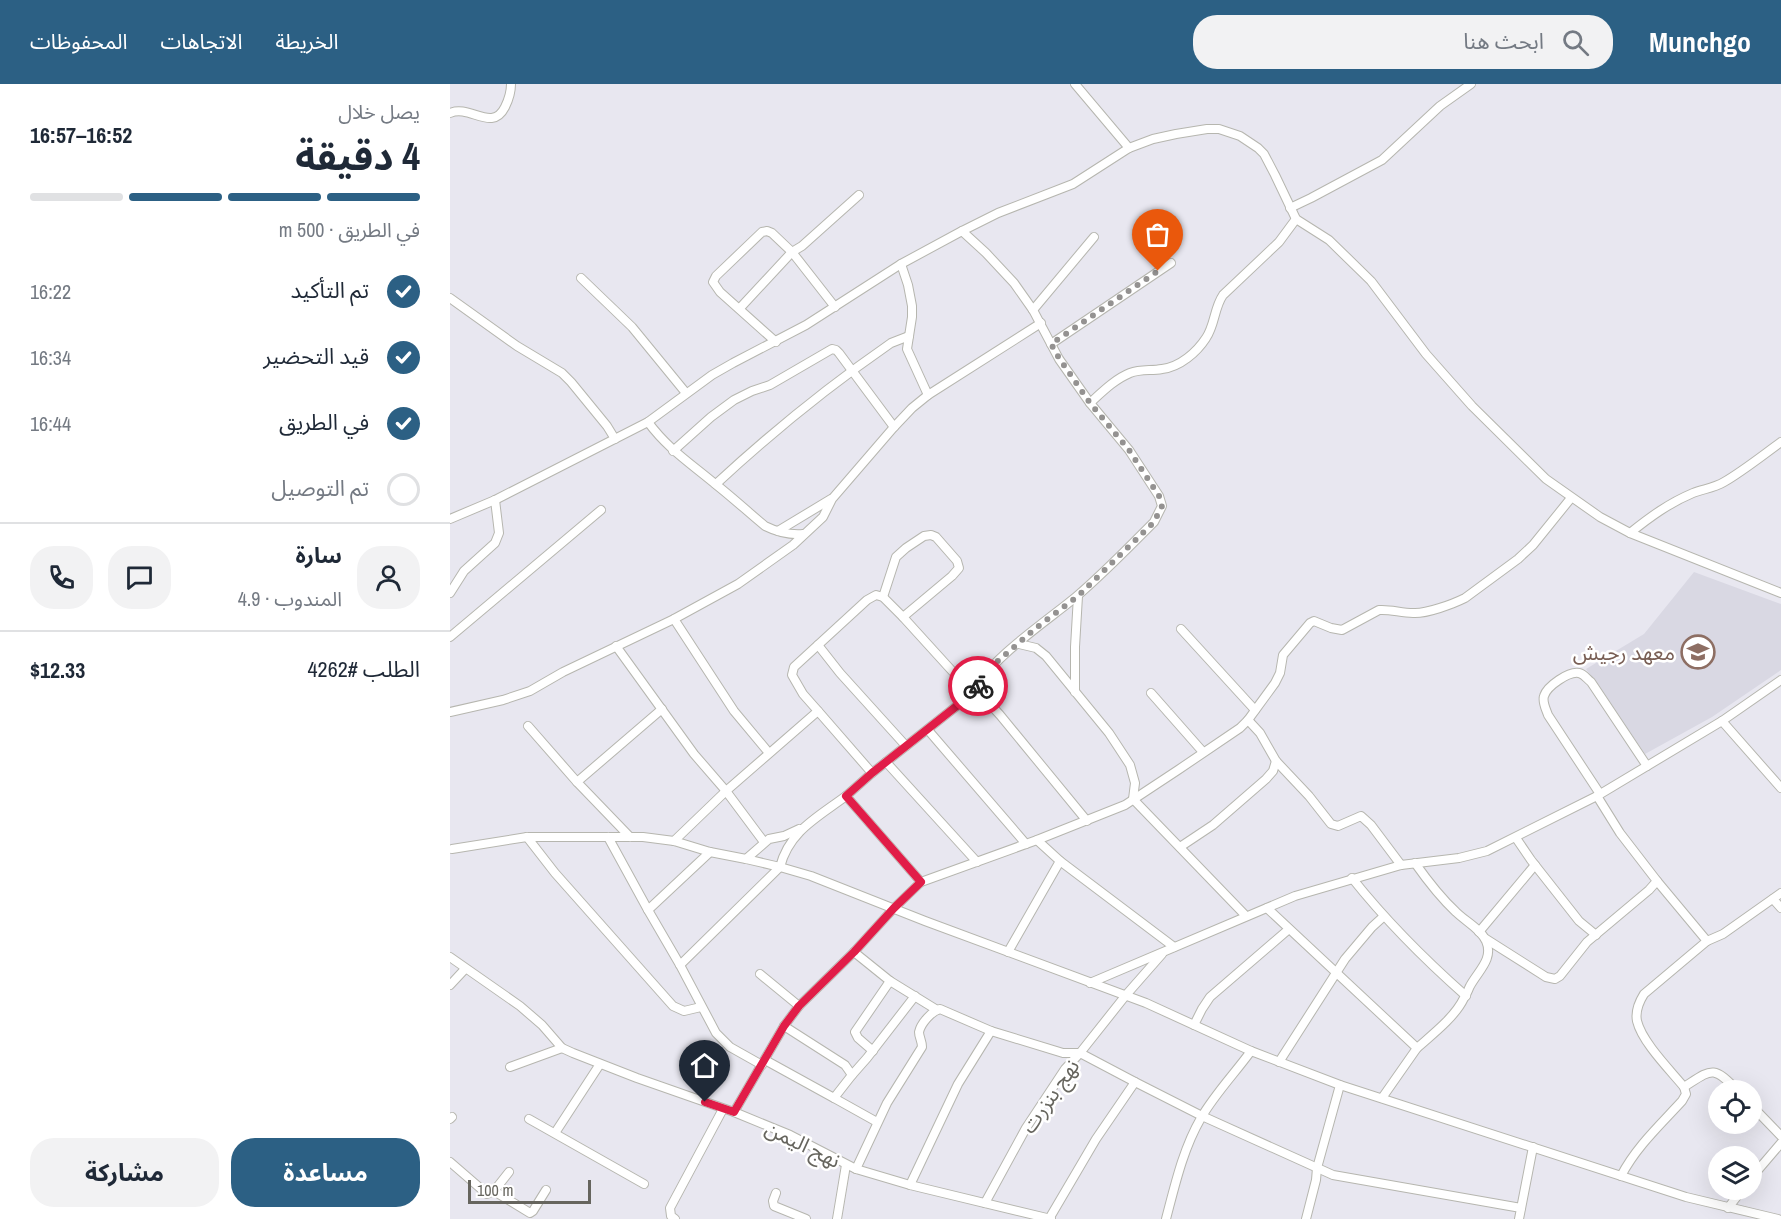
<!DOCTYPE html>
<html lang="ar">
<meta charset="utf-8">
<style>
body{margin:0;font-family:"Archivo Narrow","Noto Sans Arabic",sans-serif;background:#f2f2f3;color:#1f2937;direction:rtl;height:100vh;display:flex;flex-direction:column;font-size:22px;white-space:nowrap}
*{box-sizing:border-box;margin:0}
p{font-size:20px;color:#747a83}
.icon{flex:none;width:33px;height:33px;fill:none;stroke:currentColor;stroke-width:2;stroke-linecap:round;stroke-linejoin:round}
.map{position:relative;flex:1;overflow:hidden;direction:ltr}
.side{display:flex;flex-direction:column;background:#fff;width:450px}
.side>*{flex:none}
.tools{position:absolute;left:1258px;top:996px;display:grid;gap:12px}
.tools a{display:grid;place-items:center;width:54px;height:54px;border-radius:50%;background:#fff;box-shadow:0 6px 24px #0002;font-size:30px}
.scale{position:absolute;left:18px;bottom:15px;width:123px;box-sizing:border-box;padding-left:6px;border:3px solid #66655e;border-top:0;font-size:16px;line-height:21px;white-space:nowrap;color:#66655e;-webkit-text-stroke:4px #fff;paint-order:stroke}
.pin{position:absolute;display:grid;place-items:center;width:51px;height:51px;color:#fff;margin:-62px -26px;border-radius:50% 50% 50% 0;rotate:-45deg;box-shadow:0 0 6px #0007}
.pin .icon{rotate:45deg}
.courier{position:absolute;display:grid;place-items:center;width:60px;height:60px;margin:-30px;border:4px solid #e11d48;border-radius:50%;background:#fff;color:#222;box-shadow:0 2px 8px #0007}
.summary em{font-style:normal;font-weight:700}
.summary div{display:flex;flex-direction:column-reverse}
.summary{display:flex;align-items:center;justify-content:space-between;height:102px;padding:0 30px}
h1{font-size:39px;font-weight:700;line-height:45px}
.bar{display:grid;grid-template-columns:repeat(4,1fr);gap:9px 6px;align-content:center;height:72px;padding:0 30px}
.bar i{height:8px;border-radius:4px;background:#e0e1e3}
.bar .active{background:#2c6084}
.bar p{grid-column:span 4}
.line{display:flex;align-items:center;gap:15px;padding:0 30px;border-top:2px solid #e0e1e3}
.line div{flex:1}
.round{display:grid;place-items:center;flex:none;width:63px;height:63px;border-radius:24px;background:#f2f2f3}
ol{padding:0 30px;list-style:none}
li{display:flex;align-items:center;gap:18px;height:66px}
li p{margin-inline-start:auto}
li .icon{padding:6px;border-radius:50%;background:#2c6084;color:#fff;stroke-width:4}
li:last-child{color:#747a83}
li i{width:33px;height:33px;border:3px solid #e0e1e3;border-radius:50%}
.cta{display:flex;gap:12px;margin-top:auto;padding:12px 30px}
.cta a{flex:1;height:69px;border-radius:24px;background:#2c6084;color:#fff;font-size:24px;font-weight:700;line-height:69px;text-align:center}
.cta a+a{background:#f2f2f3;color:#1f2937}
header{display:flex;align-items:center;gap:36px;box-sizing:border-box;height:84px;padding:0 30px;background:#2c6084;color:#fff}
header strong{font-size:28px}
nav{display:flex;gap:33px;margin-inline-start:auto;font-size:21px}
.search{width:420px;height:54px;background:#f2f2f3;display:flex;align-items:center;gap:15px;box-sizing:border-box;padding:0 21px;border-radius:24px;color:#747a83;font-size:22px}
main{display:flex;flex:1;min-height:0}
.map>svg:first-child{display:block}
.education{fill:#d9d8e3}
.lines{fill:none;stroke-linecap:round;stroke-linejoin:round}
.minor-casing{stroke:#b6b6af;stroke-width:10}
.minor{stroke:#fff;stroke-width:8}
.done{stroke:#949291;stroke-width:6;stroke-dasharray:0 10.8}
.route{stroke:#e11d48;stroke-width:8}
.labels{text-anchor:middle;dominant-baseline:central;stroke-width:5;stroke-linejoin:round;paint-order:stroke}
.education-label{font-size:21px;fill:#785e54;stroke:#fff;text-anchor:end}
.street-label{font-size:21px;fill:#66655e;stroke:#fff}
</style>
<header>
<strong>Munchgo</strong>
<div class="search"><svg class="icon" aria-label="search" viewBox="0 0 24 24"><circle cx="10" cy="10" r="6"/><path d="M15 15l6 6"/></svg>ابحث هنا</div>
<nav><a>الخريطة</a><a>الاتجاهات</a><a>المحفوظات</a></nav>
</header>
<main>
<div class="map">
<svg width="1331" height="1135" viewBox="0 0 1331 1135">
<rect width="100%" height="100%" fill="#e8e7f0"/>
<path class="education" d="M1244,488L1331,520V586L1262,633L1195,670L1136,585L1194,550Z"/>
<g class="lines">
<defs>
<g id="minor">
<path d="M625,0L679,64"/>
<path d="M0,29C20,20 42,49 55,23C59,15 61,9 61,0"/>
<path d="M840,124L861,114L932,76L990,22L1021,0"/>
<path d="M512,147L536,169L564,199L583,226L609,275L640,319L679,366L709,412L712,422L704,438C679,463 654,489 627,512C605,531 532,580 527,606"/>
<path d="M451,180L458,201L462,222V233L457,265L478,311"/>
<path d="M131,194L182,243L236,309"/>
<path d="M0,214L67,262L112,289L121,298L157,342L165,355"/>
<path d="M290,224L342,168L352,162L409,111"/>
<path d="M583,226L644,153"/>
<path d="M326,258L270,208L263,198L266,192L312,148L317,147L322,149L342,168L385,223"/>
<path d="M601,260L721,179"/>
<path d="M640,319C652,308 665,295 680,289C691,285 701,287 712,285C730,283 747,268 756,254C765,241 764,224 773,211L829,158L846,135"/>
<path d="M198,338C217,364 240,379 264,399C282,413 298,428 315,442C327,448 340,451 353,450"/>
<path d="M223,367L261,333L284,316L302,307L320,301L382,265L386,266L389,269L444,343"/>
<path d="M266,400C321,349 379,302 441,259L459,252"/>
<path d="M0,435L45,416L198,338L262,291L283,279L356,241L451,180L512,147L548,129L623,100L679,64L703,55L726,50L757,45H769L790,52L808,64L814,70L825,91L846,135L879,156L921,197L976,270L1022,322L1096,395L1150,433L1180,449L1331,509"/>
<path d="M328,447L381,415"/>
<path d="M1180,449C1200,433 1219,419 1243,409C1253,405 1264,404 1274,398C1293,387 1313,371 1331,358"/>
<path d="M0,509L14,487L45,459L49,449L45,416"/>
<path d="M433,513L446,473L456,464L474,452L481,451L486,453L507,477L509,484L502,492L453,533"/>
<path d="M224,535L284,627L319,669"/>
<path d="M731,545L805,626"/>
<path d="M0,553L151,426"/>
<path d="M569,560L586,564L596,572L659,649L680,681L685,699L683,715L796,832"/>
<path d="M368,561L390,589L456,662"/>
<path d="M166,562L244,670L276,707L314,758"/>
<path d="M625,608V563L628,512"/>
<path d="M701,609L753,668"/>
<path d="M368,627L353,610L342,591L344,583L417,516L426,511L433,513L453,533L523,610"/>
<path d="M0,628L53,616L80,607L113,588L224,535L288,500L343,461L373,433L382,415L444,343L462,324L478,311L591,239"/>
<path d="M798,636L810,649L826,677L859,712L881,740L888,742L911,732L921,741L951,781"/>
<path d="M1272,637L1331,704"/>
<path d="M78,642L127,698"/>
<path d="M478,646L576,760"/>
<path d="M436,678L527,778"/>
<path d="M422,689L527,606L550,631L637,737"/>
<path d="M1150,710L1098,631C1096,625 1092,618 1094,612C1097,602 1119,587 1129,589C1134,590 1137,595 1141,598L1197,682"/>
<path d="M77,753L105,789L223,922L234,927L251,923"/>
<path d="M158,753L198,826L230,881L266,949L280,963L312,981"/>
<path d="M180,753L127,698L212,625"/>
<path d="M1066,754L1081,776L1129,837L1146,851"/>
<path d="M224,757L276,707L368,627L422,689L396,712"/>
<path d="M730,763L763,741L816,695L823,687L826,677"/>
<path d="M2,765L77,753H193L224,757L260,768L296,775L330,783L361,792L475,837L696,919L801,967L890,1001L1236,1113L1328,1135"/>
<path d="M296,775L319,755L334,752L349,745"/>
<path d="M610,777L724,863"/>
<path d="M965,779C977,796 991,814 1006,828C1015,837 1031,845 1036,857C1044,875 1028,887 1020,902C1018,906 1017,910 1014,914C1005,933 983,950 967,964"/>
<path d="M902,794C937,838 973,874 1016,912"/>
<path d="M1207,797L1257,857L1273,850L1331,809"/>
<path d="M1323,815L1331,824"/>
<path d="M817,824L967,964L932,1014"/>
<path d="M198,826L260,768"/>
<path d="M1029,848L1085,781"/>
<path d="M1036,855L1096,893L1105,895L1110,892L1137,858L1199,806L1207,797L1170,749L1147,712"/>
<path d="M404,868L440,897L405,948L408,954L423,967"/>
<path d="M558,868L610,777L587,756"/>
<path d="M0,873L70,922L92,941L112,964L123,969L187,994L284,1028L340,1051L406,1085L460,1101L601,1135"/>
<path d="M230,881L330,783C339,747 368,733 396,712L471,798"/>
<path d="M310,890L349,922"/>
<path d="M440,897L487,926"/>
<path d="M640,899L845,812L951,781L1009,774L1037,767L1147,712L1272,637L1331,596"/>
<path d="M0,901L15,885"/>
<path d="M744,941L752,925L760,913L839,845"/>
<path d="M315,976L384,1014L402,991L395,981L334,942"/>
<path d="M829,978L895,875L922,843L933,833"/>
<path d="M60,983L112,964"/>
<path d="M402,991L417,974L465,912"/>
<path d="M685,998L752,1032L883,1091L1071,1124"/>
<path d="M1234,1003C1262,985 1263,981 1287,1006"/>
<path d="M384,1014L427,1038"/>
<path d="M1302,1022L1331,1052"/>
<path d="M284,1028L334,942L349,922L404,868L444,824L471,798L587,756L675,721L728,686L790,644L798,636L825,599L830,589L833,571L860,539L864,537L881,544L892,546L929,526C940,525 951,529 963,529C976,530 1003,520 1015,514L1068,475L1083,461L1121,414"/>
<path d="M0,1035L2,1033"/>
<path d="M79,1035L194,1100"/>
<path d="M105,1049L150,980"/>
<path d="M0,1078L37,1110L44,1107L59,1088"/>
<path d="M406,1085L437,1019L472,963C472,957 469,953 469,948C471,939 482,927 490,925L541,947L613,969H630L685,998L646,1055L599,1135"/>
<path d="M1171,1092C1186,1063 1210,1041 1232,1017L1236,1010L1234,1003C1220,986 1192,958 1187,937C1185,927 1189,918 1194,910L1257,857"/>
<path d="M1302,1093L1331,1059"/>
<path d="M460,1101L508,1000L541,947"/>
<path d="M44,1107L80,1129L83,1127L96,1106"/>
<path d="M326,1109L323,1117L324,1122L356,1135"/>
<path d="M535,1119L576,1044L615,985L630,969L676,911L712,870"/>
<path d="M1278,1124L1292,1106"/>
<path d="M225,1135L221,1132L220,1124L273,1025"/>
<path d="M387,1135L396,1081"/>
<path d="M716,1135C725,1101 733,1065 751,1034C764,1011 785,989 801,967"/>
<path d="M856,1135L866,1096L867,1084L890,1001"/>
<path d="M1069,1135L1083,1063"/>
</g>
</defs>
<use href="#minor" class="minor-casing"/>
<use href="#minor" class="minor"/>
</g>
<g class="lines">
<path class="done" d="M528,602L530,596L541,583L586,544L628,512L704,438L712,422L709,412L679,366L640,319L609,274L601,260L708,187"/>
<path class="route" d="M255,1018L284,1028L334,942L349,922L404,868L444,824L471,798L396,712L422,689L527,606L528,602"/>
</g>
<defs>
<symbol id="school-ring" viewBox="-11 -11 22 22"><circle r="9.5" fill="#fff" stroke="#8d6e63" stroke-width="1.5"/><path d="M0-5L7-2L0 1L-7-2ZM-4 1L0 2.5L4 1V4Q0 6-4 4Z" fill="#8d6e63"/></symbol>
</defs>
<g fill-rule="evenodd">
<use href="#school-ring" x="1229" y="549" width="38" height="38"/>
</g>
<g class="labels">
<g class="education-label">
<text x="1225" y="568">معهد رجيش</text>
</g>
<g class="street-label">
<text transform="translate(600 1012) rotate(-55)">نهج بنزرت</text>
<text transform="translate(353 1060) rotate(26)">نهج اليمن</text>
</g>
</g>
</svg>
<div class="tools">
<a><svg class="icon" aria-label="locate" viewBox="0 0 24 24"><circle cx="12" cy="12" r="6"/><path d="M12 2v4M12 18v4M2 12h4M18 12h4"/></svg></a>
<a><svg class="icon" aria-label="layers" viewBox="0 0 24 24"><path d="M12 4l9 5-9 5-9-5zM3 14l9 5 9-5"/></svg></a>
</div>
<div class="scale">100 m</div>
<div class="pin" style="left:708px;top:187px;background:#ea580c"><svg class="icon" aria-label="bag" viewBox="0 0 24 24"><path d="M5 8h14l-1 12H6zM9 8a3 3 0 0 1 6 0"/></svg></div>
<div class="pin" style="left:255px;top:1018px;background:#1f2937"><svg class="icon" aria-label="home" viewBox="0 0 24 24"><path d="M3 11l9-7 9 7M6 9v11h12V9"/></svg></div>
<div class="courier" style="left:528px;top:602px"><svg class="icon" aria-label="bike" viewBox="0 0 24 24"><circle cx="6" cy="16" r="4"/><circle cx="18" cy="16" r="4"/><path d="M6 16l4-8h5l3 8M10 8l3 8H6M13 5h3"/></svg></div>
</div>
<section class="side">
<div class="summary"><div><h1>4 دقيقة</h1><p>يصل خلال</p></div><em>16:52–16:57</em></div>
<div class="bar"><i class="active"></i><i class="active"></i><i class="active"></i><i></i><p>في الطريق · 500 m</p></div>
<ol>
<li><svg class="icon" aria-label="check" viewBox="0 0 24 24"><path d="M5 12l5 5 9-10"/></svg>تم التأكيد<p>16:22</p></li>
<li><svg class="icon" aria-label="check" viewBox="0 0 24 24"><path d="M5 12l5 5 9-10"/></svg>قيد التحضير<p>16:34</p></li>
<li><svg class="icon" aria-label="check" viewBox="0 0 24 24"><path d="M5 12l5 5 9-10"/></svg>في الطريق<p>16:44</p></li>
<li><i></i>تم التوصيل</li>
</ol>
<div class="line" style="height:108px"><a class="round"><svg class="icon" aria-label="person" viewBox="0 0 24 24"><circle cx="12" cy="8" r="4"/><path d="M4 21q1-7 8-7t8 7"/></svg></a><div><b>سارة</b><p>المندوب · 4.9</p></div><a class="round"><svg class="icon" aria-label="chat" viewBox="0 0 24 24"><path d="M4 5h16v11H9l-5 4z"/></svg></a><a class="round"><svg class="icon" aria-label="phone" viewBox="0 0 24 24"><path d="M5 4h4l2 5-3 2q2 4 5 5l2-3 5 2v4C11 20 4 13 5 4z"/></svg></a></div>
<div class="line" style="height:78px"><div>الطلب #4262</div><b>$12.33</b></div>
<div class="cta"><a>مساعدة</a><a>مشاركة</a></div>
</section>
</main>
